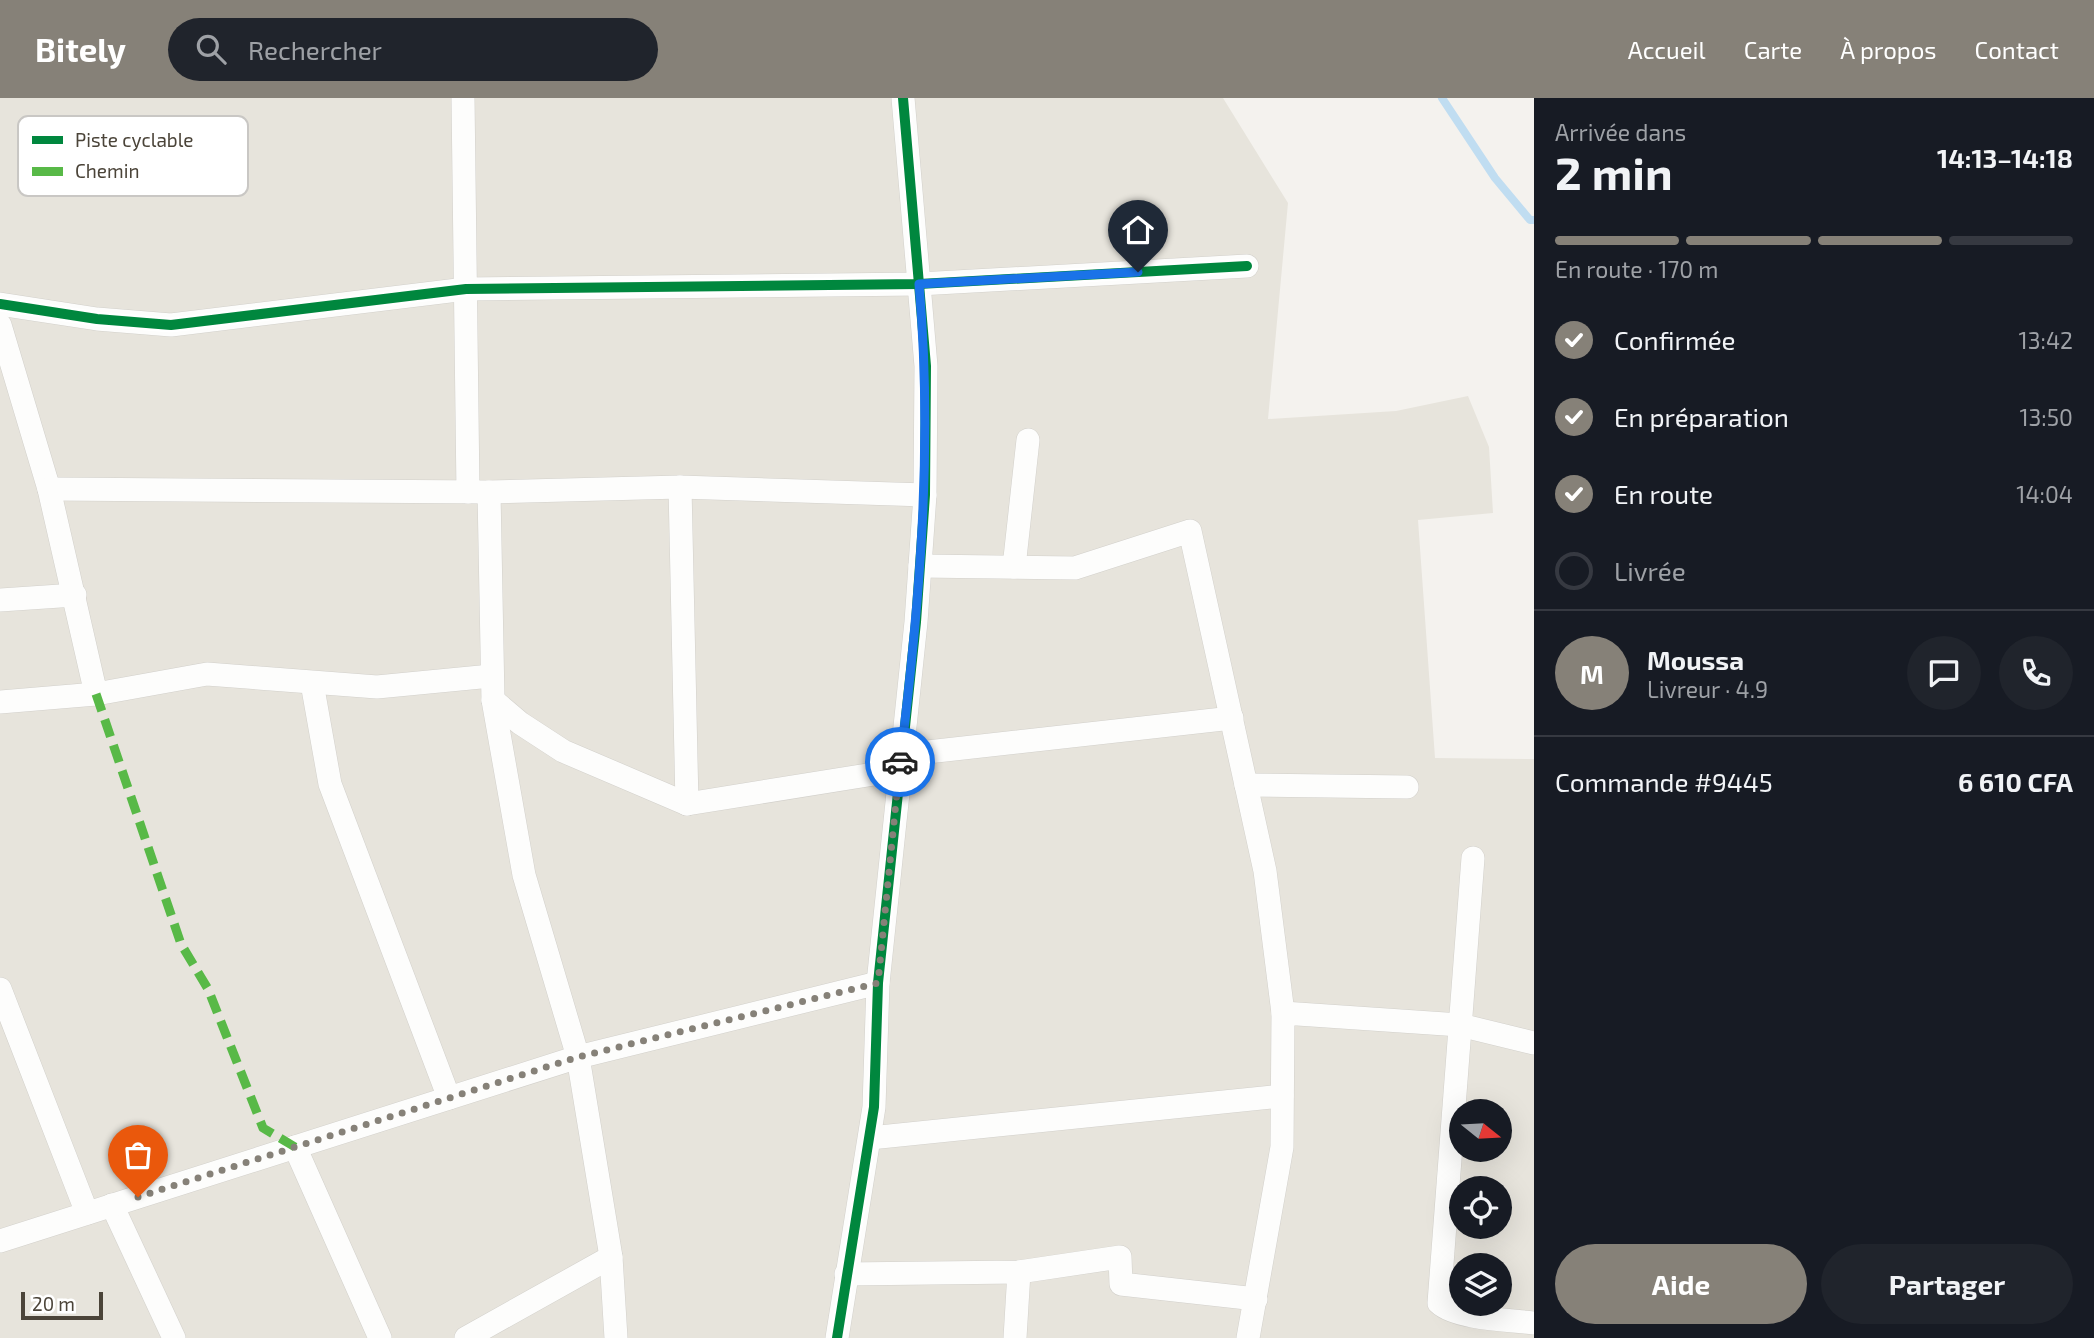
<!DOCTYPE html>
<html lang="fr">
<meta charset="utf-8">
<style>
body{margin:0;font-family:"Exo 2",sans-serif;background:#20242c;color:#f1f3f6;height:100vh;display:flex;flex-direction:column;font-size:26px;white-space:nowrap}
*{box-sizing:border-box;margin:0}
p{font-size:23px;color:#9ea1a6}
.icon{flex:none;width:38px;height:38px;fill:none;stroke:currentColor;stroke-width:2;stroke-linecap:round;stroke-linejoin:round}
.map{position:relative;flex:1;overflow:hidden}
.side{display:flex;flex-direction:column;background:#171b24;width:560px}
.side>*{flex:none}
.needle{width:46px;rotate:108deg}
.buttons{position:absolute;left:1449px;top:1001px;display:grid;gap:14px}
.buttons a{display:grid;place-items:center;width:63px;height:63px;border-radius:50%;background:#171b24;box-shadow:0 7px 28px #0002;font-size:35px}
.scale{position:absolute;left:21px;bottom:18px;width:82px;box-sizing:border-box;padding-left:7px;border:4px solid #4b4439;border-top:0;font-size:19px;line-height:24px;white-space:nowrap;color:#4b4439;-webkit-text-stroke:5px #fff;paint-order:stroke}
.pin{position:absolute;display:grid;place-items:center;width:60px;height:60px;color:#fff;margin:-72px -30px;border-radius:50% 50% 50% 0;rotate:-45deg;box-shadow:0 0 7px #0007}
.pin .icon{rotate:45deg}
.courier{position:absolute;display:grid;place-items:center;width:70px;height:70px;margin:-35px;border:5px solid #1a73e8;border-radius:50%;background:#fff;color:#222;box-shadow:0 2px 9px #0007}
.headline em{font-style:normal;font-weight:700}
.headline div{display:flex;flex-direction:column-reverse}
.headline{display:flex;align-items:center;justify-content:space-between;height:119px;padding:0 21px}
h1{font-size:46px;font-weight:700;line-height:52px}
.bar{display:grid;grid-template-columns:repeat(4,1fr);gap:10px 7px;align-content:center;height:84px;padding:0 21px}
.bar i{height:9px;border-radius:5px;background:#363941}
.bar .selected{background:#868178}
.bar p{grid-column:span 4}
.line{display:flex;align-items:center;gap:18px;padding:0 21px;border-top:2px solid #363941}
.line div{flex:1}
.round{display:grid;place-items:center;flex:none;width:74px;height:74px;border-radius:37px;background:#20242c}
ol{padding:0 21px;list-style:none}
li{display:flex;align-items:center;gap:21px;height:77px}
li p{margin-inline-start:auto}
li .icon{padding:7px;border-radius:50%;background:#868178;color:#fff;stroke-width:4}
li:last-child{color:#9ea1a6}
li i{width:38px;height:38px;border:4px solid #363941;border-radius:50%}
.cta{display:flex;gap:14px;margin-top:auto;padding:14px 21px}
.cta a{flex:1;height:80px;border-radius:42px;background:#868178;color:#fff;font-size:28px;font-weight:700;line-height:80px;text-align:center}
.cta a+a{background:#20242c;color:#f1f3f6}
header{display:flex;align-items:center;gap:42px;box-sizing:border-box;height:98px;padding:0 35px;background:#868178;color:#fff}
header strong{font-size:33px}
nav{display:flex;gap:38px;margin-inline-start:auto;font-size:24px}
.search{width:490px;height:63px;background:#20242c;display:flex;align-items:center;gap:18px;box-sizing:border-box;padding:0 24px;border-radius:38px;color:#9ea1a6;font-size:26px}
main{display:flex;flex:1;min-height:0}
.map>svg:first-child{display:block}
.residential{fill:#e7e4dc;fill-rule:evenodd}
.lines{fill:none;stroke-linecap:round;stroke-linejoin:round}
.stream{stroke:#c0ddf1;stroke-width:8}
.street-casing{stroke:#d2d0cb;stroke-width:24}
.street{stroke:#fdfdfc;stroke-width:23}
.quiet{stroke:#58b947;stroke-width:9;stroke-dasharray:18 9;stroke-linecap:butt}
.cycleway-casing{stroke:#fff;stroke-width:15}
.cycleway{stroke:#00873e;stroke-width:10}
.done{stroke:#868178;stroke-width:7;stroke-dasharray:0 12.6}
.route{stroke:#1a73e8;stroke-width:9}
.key{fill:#fff;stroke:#c9c7c4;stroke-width:2}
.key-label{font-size:19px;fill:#4b4439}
</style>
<header>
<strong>Bitely</strong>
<div class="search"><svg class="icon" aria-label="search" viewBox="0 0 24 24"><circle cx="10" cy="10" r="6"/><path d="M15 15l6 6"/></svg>Rechercher</div>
<nav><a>Accueil</a><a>Carte</a><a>À propos</a><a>Contact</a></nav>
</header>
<main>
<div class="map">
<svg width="1534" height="1240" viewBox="0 0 1534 1240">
<rect width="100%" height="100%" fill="#f4f2ee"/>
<path class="residential" d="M0,0H1223L1288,105L1268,321L1396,313L1468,298L1489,349L1493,415L1418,422L1435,660L1534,661V1240H0ZM1461,1013H1500V1052H1461ZM1461,1090H1500V1129H1461ZM1461,1167H1500V1206H1461Z"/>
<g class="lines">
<path class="stream" d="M1442,0L1495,80L1530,122H1534"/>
<defs>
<g id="street">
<path d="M463,0L468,394"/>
<path d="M0,206L97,221L171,227L466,191L919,186L1247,168"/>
<path d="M0,227L49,391L96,596L207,576L377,589L491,578"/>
<path d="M680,389L687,706"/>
<path d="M49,391L489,394L680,389L925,397"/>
<path d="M489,394L493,602L524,777L578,959L611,1159L616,1240"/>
<path d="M920,468L1075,470L1190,433L1265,773L1283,915"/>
<path d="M1014,469L1028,342"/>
<path d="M0,502L75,497"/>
<path d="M312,585L330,686L449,1000"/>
<path d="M493,602L520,625L563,653L687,706L899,672"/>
<path d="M0,604L96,596"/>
<path d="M901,657L1232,620"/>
<path d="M1246,687L1407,689"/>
<path d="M1473,760L1439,1205C1456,1221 1510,1222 1534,1225"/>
<path d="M0,891L87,1115"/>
<path d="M870,1040L1282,998"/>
<path d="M295,1049L380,1240"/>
<path d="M112,1107L174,1240"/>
<path d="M0,1143L578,959L878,885"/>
<path d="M846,1176L1019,1174L1120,1159L1121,1186L1256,1201"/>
<path d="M466,1240L611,1159"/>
<path d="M837,1240L874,1009L878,885L916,524L925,397L926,268L903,0"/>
<path d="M1015,1240L1019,1174"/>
<path d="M1248,1240L1282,1049L1283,915L1460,927L1534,945"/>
</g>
</defs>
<use href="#street" class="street-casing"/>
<use href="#street" class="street"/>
<path class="quiet" d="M96,596L181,846L208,891L263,1030L295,1049"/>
<defs>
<g id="cycleway">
<path d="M0,206L97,221L171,227L466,191L919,186L1247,168"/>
<path d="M837,1240L874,1009L878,885L916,524L925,397L926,268L903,0"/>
</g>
</defs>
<use href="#cycleway" class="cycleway-casing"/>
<use href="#cycleway" class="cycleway"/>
</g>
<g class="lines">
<path class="done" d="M138,1099L578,959L878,885L900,664"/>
<path class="route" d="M900,664C920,505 933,346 919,186L1138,174"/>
</g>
<rect x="18" y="18" width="230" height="80" rx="10" class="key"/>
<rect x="32" y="38" width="31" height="8" fill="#00873e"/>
<rect x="32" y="69" width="31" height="9" fill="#58b947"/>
<g class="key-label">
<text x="75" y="49">Piste cyclable</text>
<text x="75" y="80">Chemin</text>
</g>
</svg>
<div class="buttons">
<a><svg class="needle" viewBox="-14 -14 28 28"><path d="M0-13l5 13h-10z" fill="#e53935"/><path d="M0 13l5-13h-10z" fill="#9ea1a6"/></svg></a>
<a><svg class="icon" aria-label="locate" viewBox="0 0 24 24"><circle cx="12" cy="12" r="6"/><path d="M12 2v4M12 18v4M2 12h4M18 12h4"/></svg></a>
<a><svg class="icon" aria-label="layers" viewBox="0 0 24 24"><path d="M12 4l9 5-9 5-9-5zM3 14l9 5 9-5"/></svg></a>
</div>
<div class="scale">20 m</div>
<div class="pin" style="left:138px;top:1099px;background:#ea580c"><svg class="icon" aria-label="bag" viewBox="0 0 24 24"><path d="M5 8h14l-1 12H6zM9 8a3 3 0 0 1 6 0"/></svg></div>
<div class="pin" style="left:1138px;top:174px;background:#1f2937"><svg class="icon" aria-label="home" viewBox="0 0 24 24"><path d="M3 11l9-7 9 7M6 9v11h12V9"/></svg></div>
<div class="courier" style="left:900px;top:664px"><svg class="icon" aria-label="car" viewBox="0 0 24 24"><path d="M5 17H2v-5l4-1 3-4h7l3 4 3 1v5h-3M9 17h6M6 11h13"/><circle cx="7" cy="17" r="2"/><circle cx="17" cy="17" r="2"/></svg></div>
</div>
<section class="side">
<div class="headline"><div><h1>2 min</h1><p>Arrivée dans</p></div><em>14:13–14:18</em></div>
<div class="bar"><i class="selected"></i><i class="selected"></i><i class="selected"></i><i></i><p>En route · 170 m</p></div>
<ol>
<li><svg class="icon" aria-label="check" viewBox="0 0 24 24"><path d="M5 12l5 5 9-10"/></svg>Confirmée<p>13:42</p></li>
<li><svg class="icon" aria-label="check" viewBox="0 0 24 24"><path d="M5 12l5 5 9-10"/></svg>En préparation<p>13:50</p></li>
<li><svg class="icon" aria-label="check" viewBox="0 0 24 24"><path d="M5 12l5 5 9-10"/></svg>En route<p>14:04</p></li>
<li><i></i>Livrée</li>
</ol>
<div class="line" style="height:126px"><b class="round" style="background:#868178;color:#fff">M</b><div><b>Moussa</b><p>Livreur · 4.9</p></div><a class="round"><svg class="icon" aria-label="chat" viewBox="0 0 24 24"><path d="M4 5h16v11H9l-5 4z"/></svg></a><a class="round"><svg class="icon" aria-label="phone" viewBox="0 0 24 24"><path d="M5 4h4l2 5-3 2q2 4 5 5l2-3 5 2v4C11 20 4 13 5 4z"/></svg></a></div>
<div class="line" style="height:91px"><div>Commande #9445</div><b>6 610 CFA</b></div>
<div class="cta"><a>Aide</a><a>Partager</a></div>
</section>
</main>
